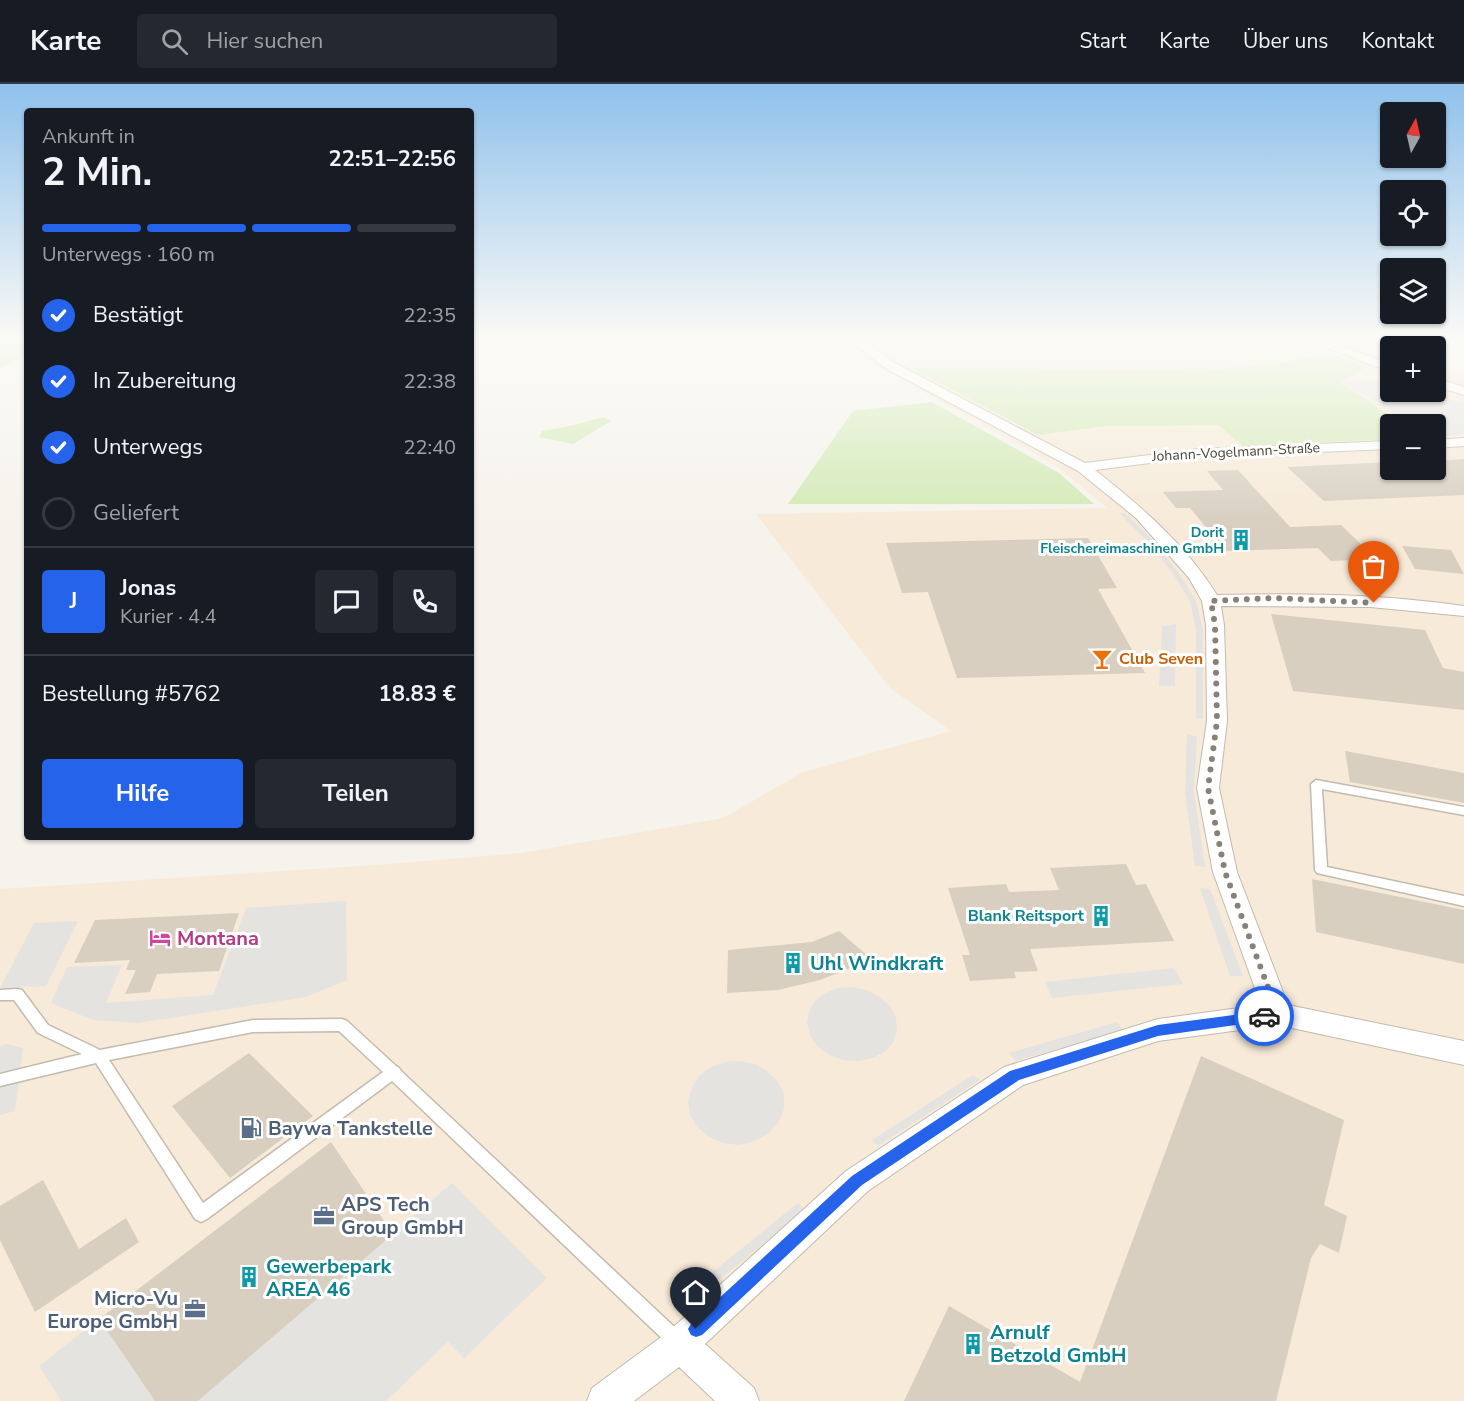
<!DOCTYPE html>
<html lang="de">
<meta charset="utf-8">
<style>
body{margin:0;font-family:"Nunito Sans",sans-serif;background:#242831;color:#f1f3f6;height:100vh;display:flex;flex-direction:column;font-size:22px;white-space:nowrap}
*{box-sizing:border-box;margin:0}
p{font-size:20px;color:#9ea1a6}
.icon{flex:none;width:33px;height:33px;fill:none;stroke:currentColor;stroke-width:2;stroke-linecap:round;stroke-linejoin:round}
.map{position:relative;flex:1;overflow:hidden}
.details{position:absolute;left:24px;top:24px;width:450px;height:732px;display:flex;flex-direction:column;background:#171b24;border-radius:6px;box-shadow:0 2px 4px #0004}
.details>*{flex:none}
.needle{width:39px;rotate:8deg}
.controls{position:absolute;left:1380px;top:18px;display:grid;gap:12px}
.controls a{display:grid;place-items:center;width:66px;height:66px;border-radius:6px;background:#171b24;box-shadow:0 2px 4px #0004;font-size:30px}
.pin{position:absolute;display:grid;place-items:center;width:51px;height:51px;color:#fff;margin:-62px -26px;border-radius:50% 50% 50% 0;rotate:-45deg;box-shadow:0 0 6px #0007}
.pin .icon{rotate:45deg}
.courier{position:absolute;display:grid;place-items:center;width:60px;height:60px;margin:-30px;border:4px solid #2563eb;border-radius:50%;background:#fff;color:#222;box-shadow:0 2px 8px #0007}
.summary em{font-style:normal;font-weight:700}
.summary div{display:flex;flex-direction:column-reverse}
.summary{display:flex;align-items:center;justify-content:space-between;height:102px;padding:0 18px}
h1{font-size:39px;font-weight:700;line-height:45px}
.bar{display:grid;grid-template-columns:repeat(4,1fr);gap:9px 6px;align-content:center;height:72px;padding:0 18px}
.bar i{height:8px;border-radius:4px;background:#363941}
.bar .on{background:#2563eb}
.bar p{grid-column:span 4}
.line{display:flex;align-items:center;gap:15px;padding:0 18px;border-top:2px solid #363941}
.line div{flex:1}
.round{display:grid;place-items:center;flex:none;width:63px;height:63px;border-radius:6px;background:#242831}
ol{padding:0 18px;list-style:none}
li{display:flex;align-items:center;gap:18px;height:66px}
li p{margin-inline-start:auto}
li .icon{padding:6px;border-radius:50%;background:#2563eb;color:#fff;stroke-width:4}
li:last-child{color:#9ea1a6}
li i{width:33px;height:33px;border:3px solid #363941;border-radius:50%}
.button{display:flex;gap:12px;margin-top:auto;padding:12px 18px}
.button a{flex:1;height:69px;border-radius:6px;background:#2563eb;color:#fff;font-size:24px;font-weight:700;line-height:69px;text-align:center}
.button a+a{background:#242831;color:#f1f3f6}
header{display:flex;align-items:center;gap:36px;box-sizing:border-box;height:84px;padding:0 30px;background:#171b24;border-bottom:2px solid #363941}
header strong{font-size:28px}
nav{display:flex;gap:33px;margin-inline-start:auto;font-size:21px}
.search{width:420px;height:54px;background:#242831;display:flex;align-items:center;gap:15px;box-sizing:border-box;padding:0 21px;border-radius:6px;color:#9ea1a6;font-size:22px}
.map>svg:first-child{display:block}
.commercial{fill:#f7ead8;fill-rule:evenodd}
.green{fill:#d2eab5}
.parking{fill:#e5e3e0}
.building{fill:#d8cfc1}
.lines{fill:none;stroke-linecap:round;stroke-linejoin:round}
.lane-casing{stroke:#c2bbae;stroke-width:3}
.street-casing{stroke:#c2bbae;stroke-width:2}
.lane{fill:#fff;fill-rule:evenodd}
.street{fill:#fff;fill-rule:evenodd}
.route{fill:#2563eb}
.done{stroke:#878178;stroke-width:6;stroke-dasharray:0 10.8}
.labels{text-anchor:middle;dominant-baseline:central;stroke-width:6;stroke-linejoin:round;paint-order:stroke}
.far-street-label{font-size:14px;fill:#4b4439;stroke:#fff}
.far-culture-label{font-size:14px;font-weight:bold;fill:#0d838f;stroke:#fff;text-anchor:end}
.food-label{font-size:16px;font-weight:bold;fill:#c56008;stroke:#fff;text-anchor:start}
.culture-label{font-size:16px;font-weight:bold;fill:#0d838f;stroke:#fff;text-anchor:end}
.near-hotel-label{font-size:20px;font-weight:bold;fill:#b23c85;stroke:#fff;text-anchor:start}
.near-culture-label{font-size:20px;font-weight:bold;fill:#0d838f;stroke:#fff;text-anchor:start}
.near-service-label{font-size:20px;font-weight:bold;fill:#4e5e75;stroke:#fff;text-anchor:start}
</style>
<header>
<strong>Karte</strong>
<div class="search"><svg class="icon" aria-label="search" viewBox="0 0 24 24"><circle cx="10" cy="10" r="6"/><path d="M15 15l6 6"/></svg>Hier suchen</div>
<nav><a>Start</a><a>Karte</a><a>Über uns</a><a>Kontakt</a></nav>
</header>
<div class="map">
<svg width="1464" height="1317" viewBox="0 0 1464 1317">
<rect width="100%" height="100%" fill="#f6f3ec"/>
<path class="commercial" d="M842,255H1370L1346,261L1390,276V308H1436V288L1464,285V1317H0V805L377,781L521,769L723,734L803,688L951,647L890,604L756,430L1107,424L1058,383L873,280ZM1390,340H1436V386H1390Z"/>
<g class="green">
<path d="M0,255H27V270L0,285Z"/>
<path d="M1330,270L1368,283L1340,298L1402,340H1390V355L1243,362L1218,341L1105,342L1038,351L912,284L1206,287L1280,279Z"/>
<path d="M932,318L1059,389L1094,420H788L853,327Z"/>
<path d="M604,333L611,337L573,360L539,353L542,347L566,343Z"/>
</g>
<g class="parking">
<path d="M1390,295V308H1432L1464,319V350L1436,353V340H1412L1345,299Z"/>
<path d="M1119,429H1125L1150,453L1178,488L1196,517L1203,546V635L1196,634V545L1190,517L1172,488L1143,453Z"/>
<path d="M1176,540L1175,602H1159L1162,542Z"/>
<path d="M1187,650L1197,653L1194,708L1205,783L1195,782L1185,708Z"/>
<path d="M1200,804L1210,805L1243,892H1230Z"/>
<path d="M346,817L347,896L306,913L138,939L93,936L51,919L67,883L122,881L106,919L213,911L246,824Z"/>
<path d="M78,837L46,902L0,904L34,839Z"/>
<path d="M1174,884L1183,900L1052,914L1045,898Z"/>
<path d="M852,903L867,906L879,913L890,922L896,933L897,946L894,957L886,967L873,974L859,977L843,976L829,971L817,962L810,951L807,939L809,927L815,917L825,909L838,904Z"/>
<path d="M1117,938L1123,946L1016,977L1009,969Z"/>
<path d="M7,960L23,964L15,1027L0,1031V962Z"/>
<path d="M740,977L755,980L768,988L778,998L784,1011V1025L779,1038L769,1049L755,1057L739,1061L723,1059L709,1053L697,1043L690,1031L688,1017L692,1004L699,992L711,983L725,978Z"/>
<path d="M973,991L980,996L878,1062L872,1056Z"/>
<path d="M452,1099L547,1194L464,1274L448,1258L386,1317H198Z"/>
<path d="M798,1119L806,1126L695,1215L689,1207Z"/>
<path d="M99,1235L155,1317H61L39,1282Z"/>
</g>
<g class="building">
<path d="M1464,375V411L1324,417L1287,383L1390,378V386H1436V377Z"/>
<path d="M1238,386L1290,443L1341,441L1376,475L1331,477L1318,464L1226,467L1190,424H1176L1163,408L1223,406L1207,387Z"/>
<path d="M1088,454L1117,504L1098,505L1145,589L957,594L928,508L902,509L886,459Z"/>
<path d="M1402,462L1451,466L1464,490L1415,485Z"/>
<path d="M1271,530L1425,546L1443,584L1464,588V626L1293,607Z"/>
<path d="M1345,667L1464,689V719L1350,698Z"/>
<path d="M1126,780L1136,801L1146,800L1174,857L1030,865L1038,887L1014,888L1016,894L970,897L962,871H970L948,804L1006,800L1009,808L1059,806L1050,784Z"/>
<path d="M1312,795L1464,826V880L1316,848Z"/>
<path d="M239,829L219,887L157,890L150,908L125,910L136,886H126L130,876L74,879L95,836Z"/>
<path d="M839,847L869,873L848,885L820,896L778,906L727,909L728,866L812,858Z"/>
<path d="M249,969L313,1032L230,1094L172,1022Z"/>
<path d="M1201,972L1344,1036L1324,1121L1347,1132L1339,1169L1320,1160L1311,1174L1276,1317H904L949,1222L1080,1298Z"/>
<path d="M331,1058L393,1150L198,1317H155L99,1235Z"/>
<path d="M43,1096L79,1165L126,1134L139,1158L35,1228L0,1156V1122Z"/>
</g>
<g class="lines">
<defs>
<g id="lane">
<path d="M1316,696L1464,723V731L1322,705L1327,783L1464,812V822L1317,789L1315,786L1311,700Z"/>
<path d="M17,905L22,906L48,941L100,966L253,936L342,935L347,937L396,982L399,984L401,987L684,1252L687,1258L684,1264L678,1267L672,1264L392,997L207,1135L201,1138L195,1135L96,979L0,1002V990L82,970L38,949L14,916H0V906ZM339,947L383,988L203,1119L109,976L253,948Z"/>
</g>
<g id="street">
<path d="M849,255H863L893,278L1085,379L1198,365L1390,357V365L1198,373L1095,386C1142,423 1185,460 1217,511C1300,509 1382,510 1464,522V532L1370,523L1221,522L1224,541L1227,637L1219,704L1237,788L1288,921L1464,957V981L1278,941L1158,957L1023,1001L868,1107L705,1260L754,1304L759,1317H715L679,1283L634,1317H587L592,1304L668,1248L846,1087L1004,983L1158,935L1261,921L1213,788L1197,704L1207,637L1206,541L1202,517L1189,494L1136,434L1078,387L885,284Z"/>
<path d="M1305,255H1323L1390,280V288Z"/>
<path d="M1436,294L1464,303V311L1436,302Z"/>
<path d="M1464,354V362L1436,364V356Z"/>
</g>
</defs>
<use href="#lane" class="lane-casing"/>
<use href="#street" class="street-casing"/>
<use href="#lane" class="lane"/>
<use href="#street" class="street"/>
</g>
<linearGradient id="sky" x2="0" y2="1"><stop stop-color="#8fc1ec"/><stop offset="0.58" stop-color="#fbfaf6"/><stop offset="1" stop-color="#fbfaf6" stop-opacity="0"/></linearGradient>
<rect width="1464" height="440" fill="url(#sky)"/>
<path class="route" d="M1264,927L1271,932L1264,937L1158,952L1019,996L862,1101L702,1251L696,1253L691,1251L688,1245L691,1240L852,1092L1010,987L1158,941Z"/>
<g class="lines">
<path class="done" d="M1264,932L1278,930L1225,788L1208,704L1217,637L1215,541L1211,517L1274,514L1374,519"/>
</g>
<defs>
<symbol id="building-bare" viewBox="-9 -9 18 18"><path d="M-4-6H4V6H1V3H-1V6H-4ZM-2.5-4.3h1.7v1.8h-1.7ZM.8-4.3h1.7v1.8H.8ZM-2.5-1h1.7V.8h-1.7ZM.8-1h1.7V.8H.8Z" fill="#0f9aa8" stroke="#fff" stroke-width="2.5" paint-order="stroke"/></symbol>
<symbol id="bar-bare" viewBox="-9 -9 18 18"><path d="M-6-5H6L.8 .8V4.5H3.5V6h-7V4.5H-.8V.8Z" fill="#e8710a" stroke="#fff" stroke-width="2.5" paint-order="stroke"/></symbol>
<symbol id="hotel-bare" viewBox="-9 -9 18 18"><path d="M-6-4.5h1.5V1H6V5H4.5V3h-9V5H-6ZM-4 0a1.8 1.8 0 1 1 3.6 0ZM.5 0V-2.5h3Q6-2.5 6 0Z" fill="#d1479c" stroke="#fff" stroke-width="2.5" paint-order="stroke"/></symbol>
<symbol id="fuel-bare" viewBox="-9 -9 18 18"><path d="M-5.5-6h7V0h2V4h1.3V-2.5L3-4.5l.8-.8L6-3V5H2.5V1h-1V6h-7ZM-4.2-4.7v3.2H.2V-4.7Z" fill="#5c6f8a" stroke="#fff" stroke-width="2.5" paint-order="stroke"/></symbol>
<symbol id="office-bare" viewBox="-9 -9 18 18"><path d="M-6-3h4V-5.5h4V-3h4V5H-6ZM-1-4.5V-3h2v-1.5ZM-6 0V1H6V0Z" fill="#5c6f8a" stroke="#fff" stroke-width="2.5" paint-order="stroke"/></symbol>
</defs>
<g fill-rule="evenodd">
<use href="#building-bare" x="1226" y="441" width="30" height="30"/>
<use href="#bar-bare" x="1087" y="560" width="30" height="30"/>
<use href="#building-bare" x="1086" y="817" width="30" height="30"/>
<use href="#hotel-bare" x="145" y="839" width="30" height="30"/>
<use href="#building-bare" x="778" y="864" width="30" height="30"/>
<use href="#fuel-bare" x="236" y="1029" width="30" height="30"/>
<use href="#office-bare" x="309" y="1117" width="30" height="30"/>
<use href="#building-bare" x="234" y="1178" width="30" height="30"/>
<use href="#office-bare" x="180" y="1210" width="30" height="30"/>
<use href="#building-bare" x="958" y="1245" width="30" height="30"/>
</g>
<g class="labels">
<g class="far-street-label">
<text transform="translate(1236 368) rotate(-3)">Johann-Vogelmann-Straße</text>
</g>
<g class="far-culture-label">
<text x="1224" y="448">Dorit<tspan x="1224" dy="16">Fleischereimaschinen GmbH</tspan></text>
</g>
<g class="food-label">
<text x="1119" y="575">Club Seven</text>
</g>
<g class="culture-label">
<text x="1084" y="832">Blank Reitsport</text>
</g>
<g class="near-hotel-label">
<text x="177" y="854">Montana</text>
</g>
<g class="near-culture-label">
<text x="810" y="879">Uhl Windkraft</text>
<text x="266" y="1182">Gewerbepark<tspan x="266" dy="23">AREA 46</tspan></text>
<text x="990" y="1248">Arnulf<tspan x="990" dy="23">Betzold GmbH</tspan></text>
</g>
<g class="near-service-label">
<text x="268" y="1044">Baywa Tankstelle</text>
<text x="341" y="1120">APS Tech<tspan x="341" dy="23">Group GmbH</tspan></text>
<text x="178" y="1214" text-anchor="end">Micro-Vu<tspan x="178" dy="23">Europe GmbH</tspan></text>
</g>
</g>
</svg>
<div class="controls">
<a><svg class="needle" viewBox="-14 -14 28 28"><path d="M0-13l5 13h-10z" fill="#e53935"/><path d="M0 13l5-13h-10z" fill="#9ea1a6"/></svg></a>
<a><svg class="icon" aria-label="locate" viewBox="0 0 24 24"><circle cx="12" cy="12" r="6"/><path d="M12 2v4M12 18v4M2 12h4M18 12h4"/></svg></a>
<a><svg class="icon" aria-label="layers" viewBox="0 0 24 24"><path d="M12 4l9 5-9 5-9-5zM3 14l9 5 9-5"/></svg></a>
<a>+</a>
<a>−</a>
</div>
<div class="pin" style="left:1374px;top:519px;background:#ea580c"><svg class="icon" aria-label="bag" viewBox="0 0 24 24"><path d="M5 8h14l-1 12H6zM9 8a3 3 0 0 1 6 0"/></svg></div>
<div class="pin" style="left:696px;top:1245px;background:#1f2937"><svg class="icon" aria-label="home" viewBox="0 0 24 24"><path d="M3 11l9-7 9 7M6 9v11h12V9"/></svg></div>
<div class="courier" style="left:1264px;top:932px"><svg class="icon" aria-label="car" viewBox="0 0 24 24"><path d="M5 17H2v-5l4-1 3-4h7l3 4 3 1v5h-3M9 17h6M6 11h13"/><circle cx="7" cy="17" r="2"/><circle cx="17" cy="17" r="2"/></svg></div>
<section class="details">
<div class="summary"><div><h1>2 Min.</h1><p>Ankunft in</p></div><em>22:51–22:56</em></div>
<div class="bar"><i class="on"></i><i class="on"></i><i class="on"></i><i></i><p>Unterwegs · 160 m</p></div>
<ol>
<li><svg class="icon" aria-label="check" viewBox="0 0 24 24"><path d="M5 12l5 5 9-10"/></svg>Bestätigt<p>22:35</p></li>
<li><svg class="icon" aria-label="check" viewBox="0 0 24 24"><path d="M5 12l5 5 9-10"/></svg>In Zubereitung<p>22:38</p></li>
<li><svg class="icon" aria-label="check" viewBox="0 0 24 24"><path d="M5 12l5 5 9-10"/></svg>Unterwegs<p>22:40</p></li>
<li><i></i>Geliefert</li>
</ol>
<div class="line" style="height:108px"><b class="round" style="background:#2563eb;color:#fff">J</b><div><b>Jonas</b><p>Kurier · 4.4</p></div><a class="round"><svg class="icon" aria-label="chat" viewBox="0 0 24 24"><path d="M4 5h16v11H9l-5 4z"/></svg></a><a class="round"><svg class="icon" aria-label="phone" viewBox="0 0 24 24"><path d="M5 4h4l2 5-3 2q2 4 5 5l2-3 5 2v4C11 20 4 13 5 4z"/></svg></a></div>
<div class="line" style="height:78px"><div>Bestellung #5762</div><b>18.83 €</b></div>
<div class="button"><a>Hilfe</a><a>Teilen</a></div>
</section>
</div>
